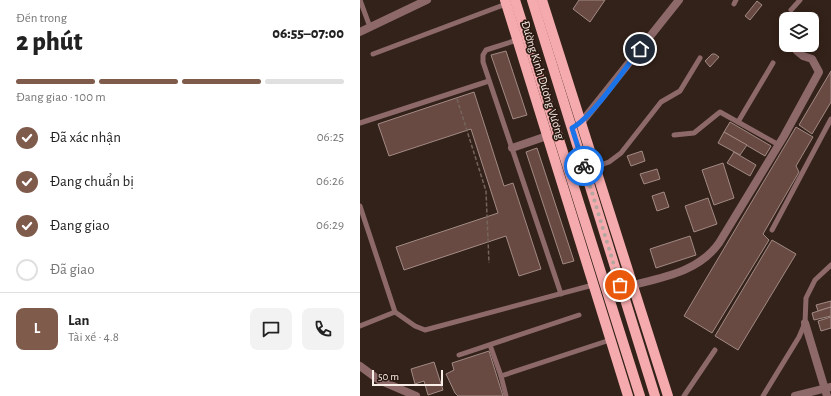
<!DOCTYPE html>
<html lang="vi">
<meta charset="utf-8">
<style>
body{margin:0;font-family:"Alegreya Sans",sans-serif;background:#f2f2f2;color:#222;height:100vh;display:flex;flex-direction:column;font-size:15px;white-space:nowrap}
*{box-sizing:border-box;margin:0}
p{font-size:13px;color:#767676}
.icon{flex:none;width:22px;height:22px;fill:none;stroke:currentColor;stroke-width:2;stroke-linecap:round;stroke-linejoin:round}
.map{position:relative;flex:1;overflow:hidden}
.side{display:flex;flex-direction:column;background:#fff;width:360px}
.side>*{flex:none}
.tools{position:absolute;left:419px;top:12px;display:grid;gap:8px}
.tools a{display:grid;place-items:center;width:40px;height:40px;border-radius:8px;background:#fff;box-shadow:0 2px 10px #0003;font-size:20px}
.scale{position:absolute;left:12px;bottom:10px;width:71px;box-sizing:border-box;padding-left:4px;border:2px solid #faeee8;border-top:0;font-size:11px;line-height:14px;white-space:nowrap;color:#faeee8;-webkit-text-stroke:3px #291910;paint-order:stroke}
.pin{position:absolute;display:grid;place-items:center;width:34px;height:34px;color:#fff;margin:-17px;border:2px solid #fff;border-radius:50%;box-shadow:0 1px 4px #0007}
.courier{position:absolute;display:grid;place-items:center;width:40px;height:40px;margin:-20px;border:3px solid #1a73e8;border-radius:50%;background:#fff;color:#222;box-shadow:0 1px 5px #0007}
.overview em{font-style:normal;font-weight:800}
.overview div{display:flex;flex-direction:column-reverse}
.overview{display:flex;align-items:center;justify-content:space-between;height:68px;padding:0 16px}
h1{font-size:26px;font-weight:800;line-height:30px}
.bar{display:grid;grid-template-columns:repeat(4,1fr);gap:6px 4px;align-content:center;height:48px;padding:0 16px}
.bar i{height:5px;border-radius:3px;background:#e0e0e0}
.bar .current{background:#7f5b4b}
.bar p{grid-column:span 4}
.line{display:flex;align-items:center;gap:10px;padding:0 16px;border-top:1px solid #e0e0e0}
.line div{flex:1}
.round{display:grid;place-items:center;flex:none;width:42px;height:42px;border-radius:8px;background:#f2f2f2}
ol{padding:0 16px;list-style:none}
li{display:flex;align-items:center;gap:12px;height:44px}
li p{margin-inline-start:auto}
li .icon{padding:4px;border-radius:50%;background:#7f5b4b;color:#fff;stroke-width:4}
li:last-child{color:#767676}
li i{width:22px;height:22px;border:2px solid #e0e0e0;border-radius:50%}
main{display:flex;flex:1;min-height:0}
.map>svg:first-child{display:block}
.building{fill:#684a42;stroke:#a28a84}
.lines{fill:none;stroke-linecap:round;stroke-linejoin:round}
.path{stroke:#74645c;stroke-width:1.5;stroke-dasharray:4 2;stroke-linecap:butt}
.service{stroke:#8d696a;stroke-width:5}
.minor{stroke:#8d696a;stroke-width:8}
.primary{stroke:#f5aaad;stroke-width:10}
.done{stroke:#b4a7a0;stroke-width:4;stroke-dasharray:0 7.2}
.route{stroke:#1a73e8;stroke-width:5}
.labels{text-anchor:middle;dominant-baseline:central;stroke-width:3.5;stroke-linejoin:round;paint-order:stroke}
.street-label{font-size:12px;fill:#faeee8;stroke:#291910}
</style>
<main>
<section class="side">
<div class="overview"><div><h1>2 phút</h1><p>Đến trong</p></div><em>06:55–07:00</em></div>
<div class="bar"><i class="current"></i><i class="current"></i><i class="current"></i><i></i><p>Đang giao · 100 m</p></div>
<ol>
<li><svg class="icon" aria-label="check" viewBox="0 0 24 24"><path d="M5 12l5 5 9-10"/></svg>Đã xác nhận<p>06:25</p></li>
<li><svg class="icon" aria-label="check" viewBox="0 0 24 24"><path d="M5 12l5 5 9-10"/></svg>Đang chuẩn bị<p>06:26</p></li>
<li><svg class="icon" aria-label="check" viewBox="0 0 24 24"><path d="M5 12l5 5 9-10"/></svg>Đang giao<p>06:29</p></li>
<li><i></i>Đã giao</li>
</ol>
<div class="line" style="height:72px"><b class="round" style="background:#7f5b4b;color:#fff">L</b><div><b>Lan</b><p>Tài xế · 4.8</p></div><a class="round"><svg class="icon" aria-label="chat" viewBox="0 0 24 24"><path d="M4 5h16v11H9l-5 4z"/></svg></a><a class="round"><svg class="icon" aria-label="phone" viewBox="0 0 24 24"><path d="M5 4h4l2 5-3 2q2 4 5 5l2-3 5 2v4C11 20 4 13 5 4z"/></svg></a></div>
</section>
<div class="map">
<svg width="471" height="396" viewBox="0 0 471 396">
<rect width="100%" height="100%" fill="#332219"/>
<g class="building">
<path d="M219,0H245L230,22L213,9Z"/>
<path d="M397,1L402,5L390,20L385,16Z"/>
<path d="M146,51L167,115L153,119L131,55Z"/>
<path d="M352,54H355L359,57L350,67L345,61Z"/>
<path d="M471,71V102L452,134L439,125Z"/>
<path d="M114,92L144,186L153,183L181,269L159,276L146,236L44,270L36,247L138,213L111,129L29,156L18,124Z"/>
<path d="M370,122L411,146L405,156L364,132Z"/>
<path d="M436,127L453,137L436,166L439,172L403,234L409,240L352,333L324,316Z"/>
<path d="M364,132L387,145L380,155L358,143Z"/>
<path d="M177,148L214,261L203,264L166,152Z"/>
<path d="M282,151L285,161L271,166L267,156Z"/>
<path d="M374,152L396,165L390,176L367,163Z"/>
<path d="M363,163L374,198L354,205L342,170Z"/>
<path d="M297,169L300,179L284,184L280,174Z"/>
<path d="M304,192L309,207L297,211L292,196Z"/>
<path d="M348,198L357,224L334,232L325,206Z"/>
<path d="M330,236L336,255L296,268L290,249Z"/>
<path d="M412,240L436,254L378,350L355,336Z"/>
<path d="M471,301V307L458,311L456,305Z"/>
<path d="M471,307V316L454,320L452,313Z"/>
<path d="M471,317V328L461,331L458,321Z"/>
<path d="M129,351L143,396H98L95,393L86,374L94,370L92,363Z"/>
<path d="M74,362L83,390L68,395L64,381L55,384L51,369Z"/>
</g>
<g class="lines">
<path class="path" d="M97,99L126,191L129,263"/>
<g class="service">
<path d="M0,0L10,27"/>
<path d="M374,4L376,0"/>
<path d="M431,10L440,0"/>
<path d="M157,40L126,50L123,55V62L201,294"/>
<path d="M13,54L146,4"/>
<path d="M378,122L413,63"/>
<path d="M0,123L129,81"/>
<path d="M314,135L334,133L360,112L419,145"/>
<path d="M235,167L249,162L261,153L301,102L320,91L340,58"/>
<path d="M0,206L35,312L55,326L65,330L233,285"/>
<path d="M412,230L471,119"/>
<path d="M0,326L35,312"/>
<path d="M130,345L141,376L250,340"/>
<path d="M99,355L219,315"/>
<path d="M141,376L146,396"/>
<path d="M324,396L355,350"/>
<path d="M403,396L439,337L445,323L446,298L455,280L471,265"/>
</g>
<g class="minor">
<path d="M0,32L67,0"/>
<path d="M221,123L319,0"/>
<path d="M152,148L187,136"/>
<path d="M273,285C305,277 339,271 359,243L424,136L459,72L452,59L443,56L437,51"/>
<path d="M445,323L467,396"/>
<path d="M0,366L19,380L56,396"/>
<path d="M435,396L471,387"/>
</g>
<g class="primary">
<path d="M145,0L268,396"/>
<path d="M155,0L280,396"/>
<path d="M172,0L295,396"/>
<path d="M182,0L308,396"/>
</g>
</g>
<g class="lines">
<path class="done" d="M224,166L260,285"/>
<path class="route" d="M224,166L212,128C232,118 265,68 280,49"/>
</g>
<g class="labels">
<g class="street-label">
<text transform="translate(183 80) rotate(73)">Đường Kinh Dương Vương</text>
</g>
</g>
</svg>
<div class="tools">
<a><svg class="icon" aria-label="layers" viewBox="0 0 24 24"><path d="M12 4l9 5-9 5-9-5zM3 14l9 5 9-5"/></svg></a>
</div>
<div class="scale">50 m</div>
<div class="pin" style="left:260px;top:285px;background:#ea580c"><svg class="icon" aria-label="bag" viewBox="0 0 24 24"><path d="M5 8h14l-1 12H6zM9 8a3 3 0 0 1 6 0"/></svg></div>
<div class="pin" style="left:280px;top:49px;background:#1f2937"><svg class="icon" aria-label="home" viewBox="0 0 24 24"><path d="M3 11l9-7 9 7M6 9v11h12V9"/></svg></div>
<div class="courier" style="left:224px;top:166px"><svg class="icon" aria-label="bike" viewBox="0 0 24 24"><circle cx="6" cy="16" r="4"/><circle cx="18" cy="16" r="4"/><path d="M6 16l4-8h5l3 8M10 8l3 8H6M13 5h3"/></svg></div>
</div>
</main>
